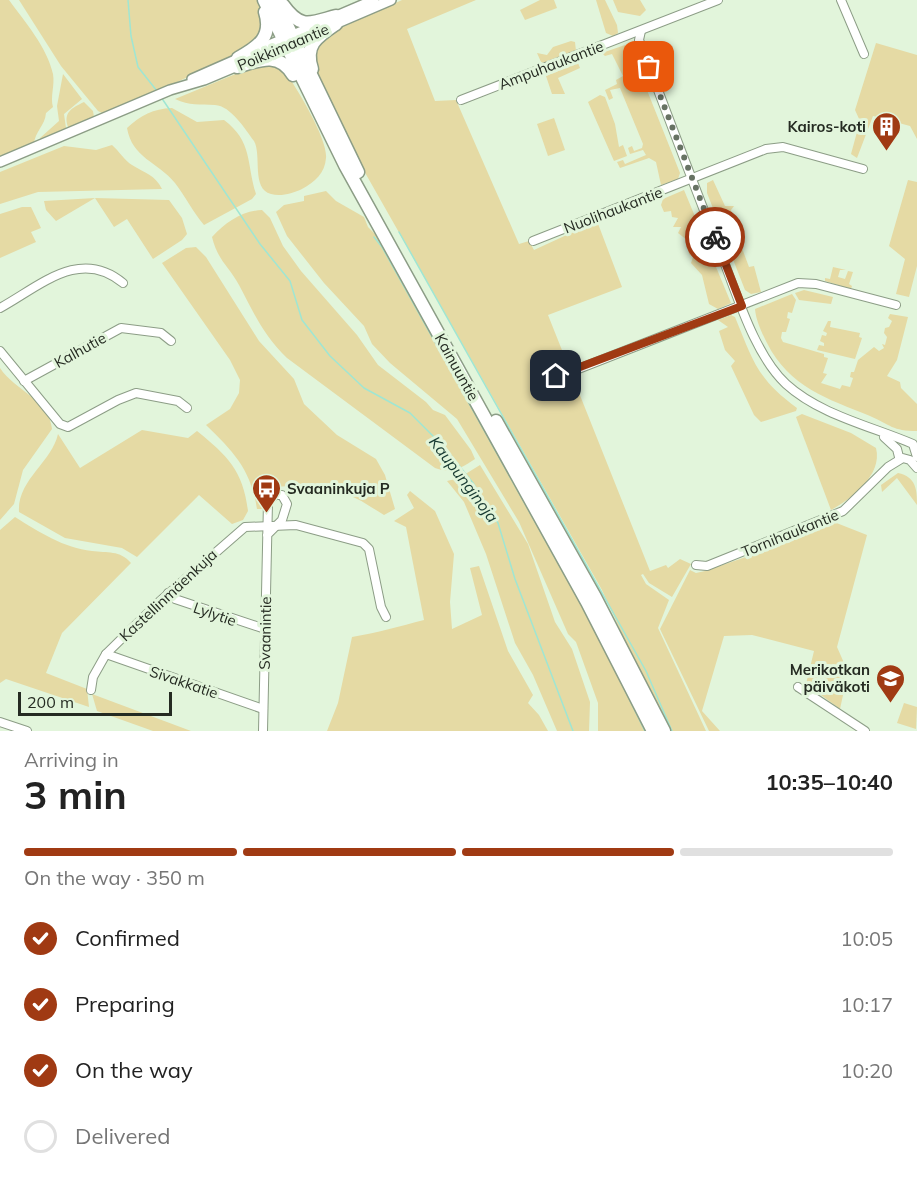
<!DOCTYPE html>
<meta charset="utf-8">
<style>
body{margin:0;font-family:Mulish,sans-serif;background:#f6f6f6;color:#222;height:100vh;display:flex;flex-direction:column;font-size:22px;white-space:nowrap}
*{box-sizing:border-box;margin:0}
p{font-size:20px;color:#767676}
.icon{flex:none;width:33px;height:33px;fill:none;stroke:currentColor;stroke-width:2;stroke-linecap:round;stroke-linejoin:round}
.map{position:relative;height:731px;overflow:hidden}
.drawer{display:flex;flex-direction:column;background:#fff;flex:1}
.drawer>*{flex:none}
.scale{position:absolute;left:18px;bottom:15px;width:154px;box-sizing:border-box;padding-left:6px;border:3px solid #252b22;border-top:0;font-size:16px;line-height:21px;white-space:nowrap;color:#252b22;-webkit-text-stroke:4px #e2f5db;paint-order:stroke}
.pin{position:absolute;display:grid;place-items:center;width:51px;height:51px;color:#fff;margin:-26px;border-radius:12px;box-shadow:0 3px 9px #0006}
.courier{position:absolute;display:grid;place-items:center;width:60px;height:60px;margin:-30px;border:4px solid #a03a13;border-radius:50%;background:#fff;color:#222;box-shadow:0 2px 8px #0007}
.overview em{font-style:normal;font-weight:700}
.overview div{display:flex;flex-direction:column-reverse}
.overview{display:flex;align-items:center;justify-content:space-between;height:102px;padding:0 24px}
h1{font-size:39px;font-weight:700;line-height:45px}
.bar{display:grid;grid-template-columns:repeat(4,1fr);gap:9px 6px;align-content:center;height:72px;padding:0 24px}
.bar i{height:8px;border-radius:4px;background:#e0e0e0}
.bar .selected{background:#a03a13}
.bar p{grid-column:span 4}
ol{padding:0 24px;list-style:none}
li{display:flex;align-items:center;gap:18px;height:66px}
li p{margin-inline-start:auto}
li .icon{padding:6px;border-radius:50%;background:#a03a13;color:#fff;stroke-width:4}
li:last-child{color:#767676}
li i{width:33px;height:33px;border:3px solid #e0e0e0;border-radius:50%}
.map>svg:first-child{display:block}
.green{fill:#e5daa4}
.lines{fill:none;stroke-linecap:round;stroke-linejoin:round}
.stream{stroke:#9fe6d3;stroke-width:1.5}
.minor-casing{stroke:#8c9d86;stroke-width:10}
.major-casing{stroke:#8c9d86;stroke-width:12}
.highway-casing{stroke:#8c9d86;stroke-width:15}
.minor{stroke:#fff;stroke-width:8}
.major{stroke:#fff;stroke-width:9}
.highway{stroke:#fff;stroke-width:12}
.done{stroke:#677263;stroke-width:6;stroke-dasharray:0 10.8}
.route{stroke:#a03a13;stroke-width:8}
.labels{text-anchor:middle;dominant-baseline:central;stroke-width:6;stroke-linejoin:round;paint-order:stroke}
.street-label{font-size:15px;fill:#252b22;stroke:#e2f5db}
.poi-label{font-size:15px;font-weight:bold;fill:#252b22;stroke:#e2f5db;text-anchor:end}
.water-label{font-size:16px;font-style:italic;fill:#183a32;stroke:#e2f5db}
</style>
<div class="map">
<svg width="917" height="731" viewBox="0 0 917 731">
<rect width="100%" height="100%" fill="#e2f5db"/>
<g class="green">
<path d="M0,0H9C25,22 47,47 53,74C55,85 50,97 53,107L46,113C45,126 35,131 34,144L0,158Z"/>
<path d="M19,0H258L264,31L246,50L106,115L98,111L61,66Z"/>
<path d="M402,0H476L407,29L435,101L456,100L519,244L529,241L534,250L597,221L622,287L548,315L650,571L666,565L668,568L680,559L691,564L672,597L649,583L643,574L641,575L646,584L669,600L658,628L706,731H666L602,590L355,155L313,64L312,50L325,35Z"/>
<path d="M540,0H554L557,8L525,20L520,10Z"/>
<path d="M596,0H605L617,25L618,33L613,36L606,33Z"/>
<path d="M613,0H640L646,10L640,16L618,12Z"/>
<path d="M571,41L575,42L576,51L545,63L541,62L537,53L547,55L553,47Z"/>
<path d="M876,43L917,55V139L910,126L873,116L857,158L851,154L860,121L855,110Z"/>
<path d="M625,45L631,50L680,173L678,179L661,185L656,162L649,158L620,168L617,162L623,160L625,164L646,155L643,150L630,154L628,148L632,146L634,151L642,148L643,144L620,88L610,90L613,98L609,100L605,90L617,84L616,80L623,76L612,54L605,56L602,53Z"/>
<path d="M578,63L580,68L558,78L565,94H552L546,76Z"/>
<path d="M274,65C278,69 285,72 288,76C299,92 328,140 326,158C325,173 315,182 302,189C293,193 281,197 271,194C251,189 262,155 254,141C245,129 231,106 215,105C199,104 190,106 175,99L250,68Z"/>
<path d="M63,74L82,99L64,114L66,128L42,141L40,138L59,121L57,106Z"/>
<path d="M600,95L605,97L615,124L619,147L623,145L627,156L614,161L588,102Z"/>
<path d="M84,102L93,111L94,117L99,118L68,127C63,112 72,108 84,102Z"/>
<path d="M172,108L197,122L224,120C253,142 246,162 256,194L252,199L204,225C193,212 185,196 175,183C158,162 132,158 127,128C141,115 153,109 172,108Z"/>
<path d="M554,118L565,150L548,156L537,124Z"/>
<path d="M112,145C119,151 125,161 132,165C145,173 155,175 162,189L38,192L0,204V172L64,146L96,150Z"/>
<path d="M713,180L725,206H734L731,210L733,222L738,221L740,230L736,232L749,267L754,266L761,292L751,294L745,290L707,193V183Z"/>
<path d="M908,180L917,182V266L909,297L896,294L905,259L889,246Z"/>
<path d="M684,190L731,303L718,309L709,304L702,275L691,263L693,257L689,254L687,240L678,233L681,227H673L678,218L672,217L671,211L664,212L661,205L663,199Z"/>
<path d="M326,191L336,201L364,217L368,227L379,238L593,616L650,731H598V703L576,642L568,634L519,522L457,419L390,363L372,344L364,326L324,283L287,236L276,212L284,205L304,201V196Z"/>
<path d="M95,198L56,221L46,210L44,201L95,198L169,200L182,218L187,234L182,240L153,259L127,219L114,227Z"/>
<path d="M22,207H31L41,228L31,232L36,242L0,258V214Z"/>
<path d="M262,210L270,218L283,246L301,271L357,335L378,365L426,402L433,410L445,415L471,450L475,459C462,468 450,474 435,468L287,358C263,335 254,313 239,285C228,265 218,261 212,237C226,222 242,211 262,210Z"/>
<path d="M196,247L206,257L259,341L294,379L304,404L337,435L376,459L385,475L395,509L384,515C372,508 359,498 347,495C326,489 282,481 264,491L262,509H257C251,470 234,452 206,425L230,409L239,393L240,380L230,360L162,263L186,248Z"/>
<path d="M833,267L846,270H840L838,277L845,279L848,271L853,272L849,284L852,286L851,289L825,281V278L830,279Z"/>
<path d="M804,290L833,297L831,304L799,300L795,293Z"/>
<path d="M792,294L796,300L792,313L788,312L787,318L790,319L786,332H782L781,338L783,342L824,354V357L828,358L823,373L827,374L821,383L840,389L842,385L850,387L853,378L850,377L851,372H854L858,360L874,347L879,351L884,348L882,344L885,345L887,337L884,333L885,328L889,327L892,321L888,318L890,314L908,317L897,360L887,376L900,382L901,388L917,404V431C892,431 891,425 870,416C828,399 789,387 767,343C762,333 756,321 755,309Z"/>
<path d="M731,315L735,317C753,361 757,379 797,408L796,411L761,422L754,415L731,366L735,361L725,350L719,331L728,327L718,320Z"/>
<path d="M828,321H831L830,327L860,333L859,337L862,338L855,359L817,350L819,345L824,346V343L820,341L822,335L826,336L827,333L823,331Z"/>
<path d="M0,368C15,391 49,399 52,429L23,470L14,504L0,520Z"/>
<path d="M802,414L851,433L876,448C883,475 851,499 831,510L796,417Z"/>
<path d="M142,430L188,438L197,431C228,456 243,471 248,511L243,520L232,524L199,495L137,557L122,548L65,538L19,512C17,480 52,462 58,434L80,468Z"/>
<path d="M480,465L528,544L555,622L572,649L590,702L589,731H557L533,675L515,643L486,554L464,502L447,481L459,478Z"/>
<path d="M898,473C916,477 917,489 917,505L897,478L882,492L881,485Z"/>
<path d="M410,491L435,511L454,554L450,602L452,629L482,615L470,568L479,566L508,651L533,695L528,703L539,715L548,731H327L338,703L352,637C377,633 400,626 424,620L406,527L394,521L414,508L407,495Z"/>
<path d="M15,517C39,532 64,548 92,551C107,553 120,550 131,563L62,633L46,673L87,689L89,707L6,679L0,683V530Z"/>
<path d="M834,522L867,535L837,647L848,672L840,709L806,684L814,651L752,635L724,636L702,711L720,731H709L660,629L690,570L696,573L705,571L789,542Z"/>
<path d="M92,694L191,731H153L97,711Z"/>
<path d="M904,703L917,707L916,729L897,723Z"/>
</g>
<g class="lines">
<g class="stream">
<path d="M128,0L131,36L138,67L157,91"/>
<path d="M161,97L260,244L290,281L302,320L330,356L364,388L410,413L445,448L473,483L498,523L515,579L573,731"/>
<path d="M399,232L646,671L672,731"/>
<path d="M374,237L382,247L587,615"/>
<path d="M619,678L645,731"/>
</g>
<defs>
<g id="minor">
<path d="M841,0L864,54"/>
<path d="M641,31L639,40C666,111 693,183 721,254C737,294 754,354 786,384C820,415 871,426 913,444L917,457"/>
<path d="M461,100L718,0"/>
<path d="M533,241L766,149L783,147L863,169"/>
<path d="M0,308C40,286 80,247 123,283"/>
<path d="M0,351L60,424L68,427L118,400L136,393L178,401L187,408"/>
<path d="M568,373L558,377L553,370L556,368L568,373L798,283L816,284L896,305"/>
<path d="M24,381L121,328L161,333L171,341"/>
<path d="M884,437L897,449L899,457L910,460L917,468"/>
<path d="M696,565L707,566L843,511L888,467L901,459"/>
<path d="M168,593L175,599L265,629"/>
<path d="M106,654L263,709"/>
<path d="M798,687L865,731"/>
<path d="M91,690L93,677L106,654L160,601L245,527L296,525L363,543L369,549L381,607L386,617"/>
<path d="M0,722L27,731"/>
<path d="M263,731L268,502L275,495H282L287,504L282,520L267,535"/>
</g>
<g id="major">
<path d="M332,18L374,0"/>
<path d="M255,51L319,24"/>
<path d="M258,57L391,0"/>
<path d="M192,79L242,57"/>
<path d="M0,162L170,90L204,80L242,64"/>
</g>
<g id="highway">
<path d="M264,0L345,165L587,602L653,731"/>
<path d="M275,0L358,172"/>
<path d="M283,5C301,30 310,23 336,16"/>
<path d="M238,58C258,47 273,37 265,12"/>
<path d="M237,67C259,60 279,51 293,75"/>
<path d="M312,69C304,45 317,37 336,24"/>
<path d="M496,421L595,597L664,731"/>
</g>
</defs>
<use href="#minor" class="minor-casing"/>
<use href="#major" class="major-casing"/>
<use href="#highway" class="highway-casing"/>
<use href="#minor" class="minor"/>
<use href="#major" class="major"/>
<use href="#highway" class="highway"/>
</g>
<g class="lines">
<path class="done" d="M649,67L715,237"/>
<path class="route" d="M556,376L742,306L715,237"/>
</g>
<defs>
<symbol id="building-pin" viewBox="-11 -11 22 30"><path d="M0 17L-7.5 6A9.5 9.5 0 1 1 7.5 6Z" fill="#a03a13" stroke="#e2f5db"/><path d="M-4-6H4V6H1V3H-1V6H-4ZM-2.5-4.3h1.7v1.8h-1.7ZM.8-4.3h1.7v1.8H.8ZM-2.5-1h1.7V.8h-1.7ZM.8-1h1.7V.8H.8Z" fill="#fff"/></symbol>
<symbol id="bus-pin" viewBox="-11 -11 22 30"><path d="M0 17L-7.5 6A9.5 9.5 0 1 1 7.5 6Z" fill="#a03a13" stroke="#e2f5db"/><path d="M-5-6H5V4H4V6H2V4H-2V6H-4V4H-5ZM-3.5-4V0h7V-4ZM-3.5 1.2v1.5H-2V1.2ZM2 1.2v1.5H3.5V1.2Z" fill="#fff"/></symbol>
<symbol id="school-pin" viewBox="-11 -11 22 30"><path d="M0 17L-7.5 6A9.5 9.5 0 1 1 7.5 6Z" fill="#a03a13" stroke="#e2f5db"/><path d="M0-5L7-2L0 1L-7-2ZM-4 1L0 2.5L4 1V4Q0 6-4 4Z" fill="#fff"/></symbol>
</defs>
<g fill-rule="evenodd">
<use href="#building-pin" x="870" y="110" width="33" height="45"/>
<use href="#bus-pin" x="250" y="472" width="33" height="45"/>
<use href="#school-pin" x="874" y="662" width="33" height="45"/>
</g>
<g class="labels">
<g class="street-label">
<text transform="translate(283 47) rotate(-23)">Poikkimaantie</text>
<text transform="translate(551 65) rotate(-21)">Ampuhaukantie</text>
<text transform="translate(613 210) rotate(-21)">Nuolihaukantie</text>
<text transform="translate(80 350) rotate(-29)">Kalhutie</text>
<text transform="translate(457 367) rotate(61)">Kainuuntie</text>
<text transform="translate(790 533) rotate(-22)">Tornihaukantie</text>
<text transform="translate(168 595) rotate(-43)">Kastellinmäenkuja</text>
<text transform="translate(215 614) rotate(19)">Lylytie</text>
<text transform="translate(265 633) rotate(-89)">Svaanintie</text>
<text transform="translate(184 682) rotate(19)">Sivakkatie</text>
</g>
<g class="poi-label">
<text x="866" y="126">Kairos-koti</text>
<text x="287" y="488" text-anchor="start">Svaaninkuja P</text>
<text x="870" y="669">Merikotkan<tspan x="870" dy="17">päiväkoti</tspan></text>
</g>
<g class="water-label">
<text transform="translate(464 479) rotate(53)">Kaupunginoja</text>
</g>
</g>
</svg>
<div class="scale">200 m</div>
<div class="pin" style="left:649px;top:67px;background:#ea580c"><svg class="icon" aria-label="bag" viewBox="0 0 24 24"><path d="M5 8h14l-1 12H6zM9 8a3 3 0 0 1 6 0"/></svg></div>
<div class="pin" style="left:556px;top:376px;background:#1f2937"><svg class="icon" aria-label="home" viewBox="0 0 24 24"><path d="M3 11l9-7 9 7M6 9v11h12V9"/></svg></div>
<div class="courier" style="left:715px;top:237px"><svg class="icon" aria-label="bike" viewBox="0 0 24 24"><circle cx="6" cy="16" r="4"/><circle cx="18" cy="16" r="4"/><path d="M6 16l4-8h5l3 8M10 8l3 8H6M13 5h3"/></svg></div>
</div>
<section class="drawer">
<div class="overview"><div><h1>3 min</h1><p>Arriving in</p></div><em>10:35–10:40</em></div>
<div class="bar"><i class="selected"></i><i class="selected"></i><i class="selected"></i><i></i><p>On the way · 350 m</p></div>
<ol>
<li><svg class="icon" aria-label="check" viewBox="0 0 24 24"><path d="M5 12l5 5 9-10"/></svg>Confirmed<p>10:05</p></li>
<li><svg class="icon" aria-label="check" viewBox="0 0 24 24"><path d="M5 12l5 5 9-10"/></svg>Preparing<p>10:17</p></li>
<li><svg class="icon" aria-label="check" viewBox="0 0 24 24"><path d="M5 12l5 5 9-10"/></svg>On the way<p>10:20</p></li>
<li><i></i>Delivered</li>
</ol>
</section>
